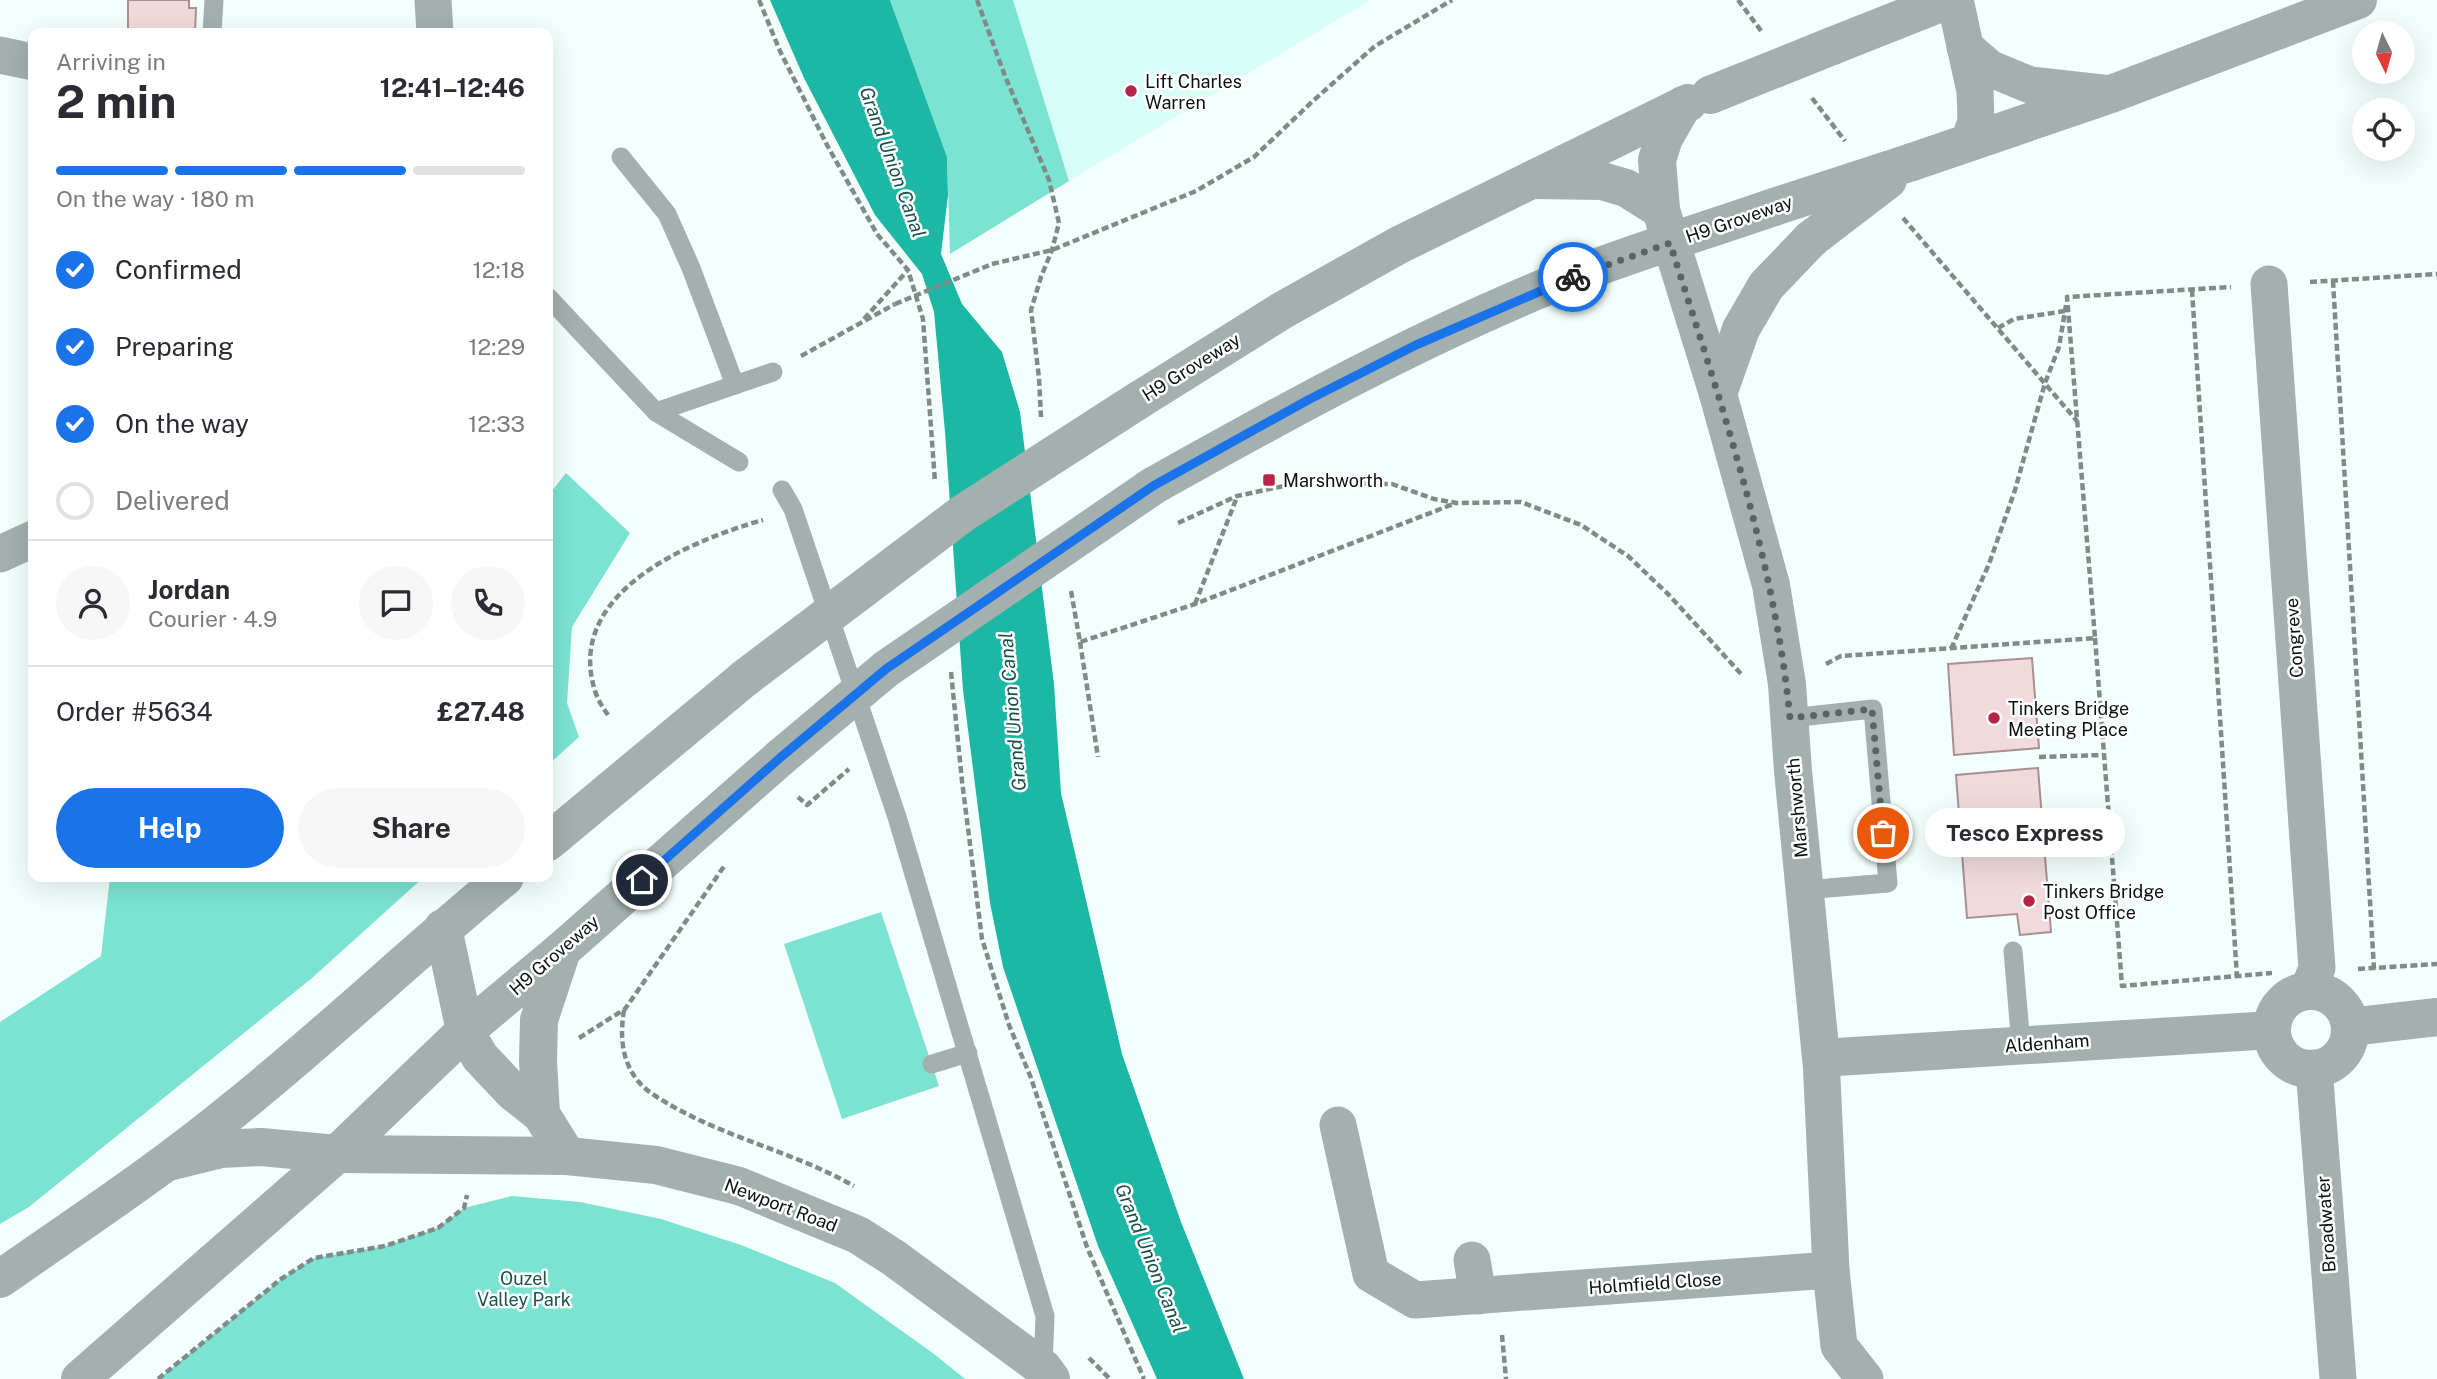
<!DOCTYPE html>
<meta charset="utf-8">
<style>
body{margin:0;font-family:"Public Sans",sans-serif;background:#f7f7f7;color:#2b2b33;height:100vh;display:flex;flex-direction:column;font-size:26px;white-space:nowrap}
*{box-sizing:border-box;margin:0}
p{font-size:23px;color:#7c7c81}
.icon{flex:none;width:38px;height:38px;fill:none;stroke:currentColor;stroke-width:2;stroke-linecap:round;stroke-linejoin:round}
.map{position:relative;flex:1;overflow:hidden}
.panel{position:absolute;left:28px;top:28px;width:525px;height:854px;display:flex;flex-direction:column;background:#fff;border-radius:14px;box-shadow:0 7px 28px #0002}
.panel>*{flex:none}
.needle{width:46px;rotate:175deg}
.tools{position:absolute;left:2352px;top:21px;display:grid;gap:14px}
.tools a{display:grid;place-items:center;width:63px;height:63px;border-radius:50%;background:#fff;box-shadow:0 7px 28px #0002;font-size:35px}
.pin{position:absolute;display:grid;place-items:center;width:60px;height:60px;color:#fff;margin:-30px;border:4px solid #fff;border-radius:50%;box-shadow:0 2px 7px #0007}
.courier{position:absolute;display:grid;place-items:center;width:70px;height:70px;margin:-35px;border:5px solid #1a73e8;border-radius:50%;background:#fff;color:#222;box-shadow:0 2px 9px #0007}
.bubble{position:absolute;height:49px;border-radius:24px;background:#fff;box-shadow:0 7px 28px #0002;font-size:23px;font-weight:700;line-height:49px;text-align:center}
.summary em{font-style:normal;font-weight:700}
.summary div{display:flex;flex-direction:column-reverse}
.summary{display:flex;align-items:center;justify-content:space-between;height:119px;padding:0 28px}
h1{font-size:46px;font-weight:700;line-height:52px}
.bar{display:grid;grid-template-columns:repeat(4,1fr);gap:10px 7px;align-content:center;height:84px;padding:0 28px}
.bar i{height:9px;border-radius:5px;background:#e1e1e2}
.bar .selected{background:#1a73e8}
.bar p{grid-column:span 4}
.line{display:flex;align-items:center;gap:18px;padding:0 28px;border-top:2px solid #e1e1e2}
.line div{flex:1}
.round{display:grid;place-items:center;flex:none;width:74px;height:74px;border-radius:37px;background:#f7f7f7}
ol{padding:0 28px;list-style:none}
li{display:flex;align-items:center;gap:21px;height:77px}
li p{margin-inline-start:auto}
li .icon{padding:7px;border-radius:50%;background:#1a73e8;color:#fff;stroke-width:4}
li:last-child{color:#7c7c81}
li i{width:38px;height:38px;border:4px solid #e1e1e2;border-radius:50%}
.cta{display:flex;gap:14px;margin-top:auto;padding:14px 28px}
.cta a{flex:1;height:80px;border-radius:42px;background:#1a73e8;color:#fff;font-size:28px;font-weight:700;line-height:80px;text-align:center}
.cta a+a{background:#f7f7f7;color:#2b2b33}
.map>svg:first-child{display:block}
.built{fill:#d8fff7}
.green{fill:#7ce3d2}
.water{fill:#1cb8a5}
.building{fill:#f0dadb;stroke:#a88f90;stroke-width:2}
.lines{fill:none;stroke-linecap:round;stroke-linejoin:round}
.path{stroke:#808b88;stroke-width:4.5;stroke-dasharray:7 3.5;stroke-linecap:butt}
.service{stroke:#a4b0ae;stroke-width:19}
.minor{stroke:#a4b0ae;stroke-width:37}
.tertiary{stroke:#a4b0ae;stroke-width:38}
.path-bridge{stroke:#808b88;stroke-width:4.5;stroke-dasharray:7 3.5;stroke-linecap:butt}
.tertiary-bridge{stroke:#a4b0ae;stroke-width:38}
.done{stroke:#5a6563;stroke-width:7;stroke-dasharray:0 12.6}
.route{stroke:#1a73e8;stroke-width:9}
.poi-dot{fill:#b62546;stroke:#fff;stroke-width:2.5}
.labels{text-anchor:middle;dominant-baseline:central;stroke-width:5;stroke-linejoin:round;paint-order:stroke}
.poi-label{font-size:18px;fill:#081210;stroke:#fff;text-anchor:start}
.street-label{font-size:18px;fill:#081210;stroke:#fff}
.park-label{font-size:18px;fill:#19534b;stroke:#fff}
.water-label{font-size:19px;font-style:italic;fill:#165048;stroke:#fff}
</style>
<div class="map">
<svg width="2437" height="1379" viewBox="0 0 2437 1379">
<rect width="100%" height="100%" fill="#f3fffc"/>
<path class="built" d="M1013,0H1371L1069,181Z"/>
<g class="green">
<path d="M890,0H1013L1069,181L950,254L947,157Z"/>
<path d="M566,473L630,533L572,627L567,703L579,737L548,765V496Z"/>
<path d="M110,877H424L312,978L29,1207L0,1224V1022L101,956Z"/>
<path d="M881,912L939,1086L842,1119L784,944Z"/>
<path d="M512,1196L580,1202L661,1219L741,1245L835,1283L934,1354L965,1379H158L281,1279L314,1258L385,1246L437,1228L464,1208Z"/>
</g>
<path class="water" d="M770,0H890L947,157L948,195L941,254L962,304L1002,352L1020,412L1054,684L1061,793L1122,1054L1181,1222L1244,1379H1157L1098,1246L1003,967L990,903L963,690L945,432L934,312L922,274L875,215L804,78Z"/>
<g class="building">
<path d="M128,0H189V8H196L195,33H128Z"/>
<path d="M2032,658L2039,748L1954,755L1948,664Z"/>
<path d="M2038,768L2051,932L2020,935L2017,914L1967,918L1956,775Z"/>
</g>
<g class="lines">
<g class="path">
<path d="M759,0L780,51L827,145L877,234L908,270L923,319L935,482"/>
<path d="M977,0L1005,76L1049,180L1059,223L1052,250L1041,277L1031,310L1039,378L1041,417"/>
<path d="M1738,0L1762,32"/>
<path d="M1812,98L1845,141"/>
<path d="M1903,218L2077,421"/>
<path d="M992,264L1052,250L1196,191L1254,157L1314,100L1375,46L1452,0"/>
<path d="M2333,281L2374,969"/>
<path d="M2310,282L2437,274"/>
<path d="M2192,290L2237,977"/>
<path d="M864,319L907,271"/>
<path d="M1998,328L2014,319L2065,311"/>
<path d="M801,356L895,304"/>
<path d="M1178,523L1237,496L1298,483L1392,484L1434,499L1457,503L1521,502L1581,525L1628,556L1668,594L1742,675"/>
<path d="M1071,591L1080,642L1195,604L1456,503"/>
<path d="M1195,604L1237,497"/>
<path d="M2095,638L2122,986L2272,973"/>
<path d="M1080,642L1098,757"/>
<path d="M1951,649L1989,564L2015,490L2045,383L2059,347L2066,305"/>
<path d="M1826,664L1841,656L2095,638L2067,297L2231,287"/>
<path d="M951,672L962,781L982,939L1009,1025L1031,1078L1087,1247L1144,1379"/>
<path d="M608,715C603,708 598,700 595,691C564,593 689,541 763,520"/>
<path d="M2039,757L2103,755"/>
<path d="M798,797L807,805L849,769"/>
<path d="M2358,969L2437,964"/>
<path d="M624,1010C620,1035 621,1060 638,1081C647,1092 660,1099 672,1106C730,1139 796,1153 854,1186"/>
<path d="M579,1038L625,1009L725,865"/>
<path d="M1502,1335L1506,1379"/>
<path d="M1089,1358L1110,1379"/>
<path d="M158,1379L281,1279L314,1258L385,1246L438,1228L464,1208L467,1195"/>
</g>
<g class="service">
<path d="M212,33L214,0"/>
<path d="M621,157L667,214L691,268L735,385"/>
<path d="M548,297L656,412L739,462"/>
<path d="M656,412L773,372"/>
<path d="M782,490L793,509L897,817L1045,1316L1043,1368"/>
<path d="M1790,718L1873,709L1888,883L1804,890"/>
<path d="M2013,951L2021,1045"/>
<path d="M932,1064L968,1053"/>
</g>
<g class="minor">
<path d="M433,0L435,33"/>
<path d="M1955,0L1975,91L1976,121L1969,142"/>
<path d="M1965,47L1989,68L2030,85L2111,94"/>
<path d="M0,55L33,62"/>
<path d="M2269,284L2317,968L2308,991"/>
<path d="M0,554L33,539"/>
<path d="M1821,1058L1831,1270L1839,1346L1865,1379"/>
<path d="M2314,1068L2338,1379"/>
<path d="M1338,1125L1371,1274L1415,1300L1831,1270"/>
<path d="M1472,1260L1478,1296"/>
</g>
<g class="tertiary">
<path d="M1832,46L1948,0"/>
<path d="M1683,105L1664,138L1657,160L1661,210L1718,394L1771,585L1787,684L1793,771L1821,1058L2272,1030"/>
<path d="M1912,162L2111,94L2358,0"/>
<path d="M1536,180L1602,181L1626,188L1661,210"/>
<path d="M1718,394L1741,329L1766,286L1811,239"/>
<path d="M1139,400L1283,310L1399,245L1688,103"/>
<path d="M1153,486C1285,412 1417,339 1558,282C1628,254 1702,232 1774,207"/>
<path d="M548,842L745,678"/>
<path d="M443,928L465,1031L480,1057L513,1092L541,1114L567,1156"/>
<circle cx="2311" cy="1030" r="39"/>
<path d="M2350,1027L2437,1017"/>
<path d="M541,1114L538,1061L539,1020L562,950"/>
<path d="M168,1162L221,1149L261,1147L337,1154L567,1156L656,1165L739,1186L858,1235L894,1258L1043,1368L1051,1379"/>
<path d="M0,1279C80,1223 161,1170 236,1108C328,1034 414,952 505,877"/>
<path d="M80,1379L337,1154L465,1031L562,950L781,757"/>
</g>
<path class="path-bridge" d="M895,304L992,264"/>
<g class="tertiary-bridge">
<path d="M1710,95L1832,46"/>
<path d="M1774,207L1912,162"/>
<path d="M1811,239L1888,180"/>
<path d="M745,678L962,514L1139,400"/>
<path d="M781,757L886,669L1153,486"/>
</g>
</g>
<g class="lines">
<path class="done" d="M1573,277L1670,243C1719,398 1774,555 1790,718L1872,709L1883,833"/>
<path class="route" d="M642,880L781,757L886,669L1153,486L1308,400L1416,345L1573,277"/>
</g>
<g class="poi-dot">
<circle cx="1131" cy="91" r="7"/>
<rect x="1262" y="473" width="14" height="14" rx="3.5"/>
<circle cx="1994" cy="718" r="7"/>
<circle cx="2029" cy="901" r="7"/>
</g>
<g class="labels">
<g class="poi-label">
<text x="1145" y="81">Lift Charles<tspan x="1145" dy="21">Warren</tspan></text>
<text x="1283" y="480">Marshworth</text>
<text x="2008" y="708">Tinkers Bridge<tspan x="2008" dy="21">Meeting Place</tspan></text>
<text x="2043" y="891">Tinkers Bridge<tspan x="2043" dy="21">Post Office</tspan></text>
</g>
<g class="street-label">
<text transform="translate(1739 219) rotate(-19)">H9 Groveway</text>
<text transform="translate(1191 367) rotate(-32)">H9 Groveway</text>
<text transform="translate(2294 638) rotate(-94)">Congreve</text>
<text transform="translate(1797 808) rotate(-95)">Marshworth</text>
<text transform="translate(554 955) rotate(-41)">H9 Groveway</text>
<text transform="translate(2047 1043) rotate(-4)">Aldenham</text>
<text transform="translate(781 1205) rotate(21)">Newport Road</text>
<text transform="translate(2326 1224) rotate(-94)">Broadwater</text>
<text transform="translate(1655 1283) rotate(-4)">Holmfield Close</text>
</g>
<g class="park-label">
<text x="524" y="1278">Ouzel<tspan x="524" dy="21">Valley Park</tspan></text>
</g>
<g class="water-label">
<text transform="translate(893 162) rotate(70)">Grand Union Canal</text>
<text transform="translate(1012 712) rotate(-95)">Grand Union Canal</text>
<text transform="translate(1151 1258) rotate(68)">Grand Union Canal</text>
</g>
</g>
</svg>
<div class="tools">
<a><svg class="needle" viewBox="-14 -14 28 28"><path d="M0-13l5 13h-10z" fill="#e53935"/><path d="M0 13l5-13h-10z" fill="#7c7c81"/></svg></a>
<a><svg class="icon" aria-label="locate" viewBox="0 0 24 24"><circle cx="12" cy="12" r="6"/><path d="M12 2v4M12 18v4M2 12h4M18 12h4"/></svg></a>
</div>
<div class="pin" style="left:1883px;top:833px;background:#ea580c"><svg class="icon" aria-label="bag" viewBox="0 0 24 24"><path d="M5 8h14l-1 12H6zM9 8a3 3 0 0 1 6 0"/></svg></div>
<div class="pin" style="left:642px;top:880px;background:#1f2937"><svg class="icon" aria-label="home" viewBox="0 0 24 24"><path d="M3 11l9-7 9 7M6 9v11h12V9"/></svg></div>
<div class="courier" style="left:1573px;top:277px"><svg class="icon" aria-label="bike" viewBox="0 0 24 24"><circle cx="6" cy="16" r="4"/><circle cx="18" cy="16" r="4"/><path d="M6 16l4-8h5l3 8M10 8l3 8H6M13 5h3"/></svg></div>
<div class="bubble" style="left:1925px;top:808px;width:200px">Tesco Express</div>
<section class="panel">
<div class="summary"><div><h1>2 min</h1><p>Arriving in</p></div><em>12:41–12:46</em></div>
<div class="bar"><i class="selected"></i><i class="selected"></i><i class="selected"></i><i></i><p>On the way · 180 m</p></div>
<ol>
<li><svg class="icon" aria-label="check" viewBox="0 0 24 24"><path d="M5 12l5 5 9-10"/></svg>Confirmed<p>12:18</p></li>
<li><svg class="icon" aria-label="check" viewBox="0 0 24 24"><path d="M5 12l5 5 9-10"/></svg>Preparing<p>12:29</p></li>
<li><svg class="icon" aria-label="check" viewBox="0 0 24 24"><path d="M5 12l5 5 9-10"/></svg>On the way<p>12:33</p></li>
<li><i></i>Delivered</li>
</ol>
<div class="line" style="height:126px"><a class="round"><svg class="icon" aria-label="person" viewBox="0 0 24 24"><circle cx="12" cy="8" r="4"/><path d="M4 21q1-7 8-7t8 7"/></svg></a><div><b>Jordan</b><p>Courier · 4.9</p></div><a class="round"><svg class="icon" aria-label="chat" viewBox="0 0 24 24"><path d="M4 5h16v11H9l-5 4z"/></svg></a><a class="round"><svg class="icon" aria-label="phone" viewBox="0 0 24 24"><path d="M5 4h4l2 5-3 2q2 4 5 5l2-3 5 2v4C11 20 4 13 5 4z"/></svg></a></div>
<div class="line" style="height:91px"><div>Order #5634</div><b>£27.48</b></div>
<div class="cta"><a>Help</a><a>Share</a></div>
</section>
</div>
